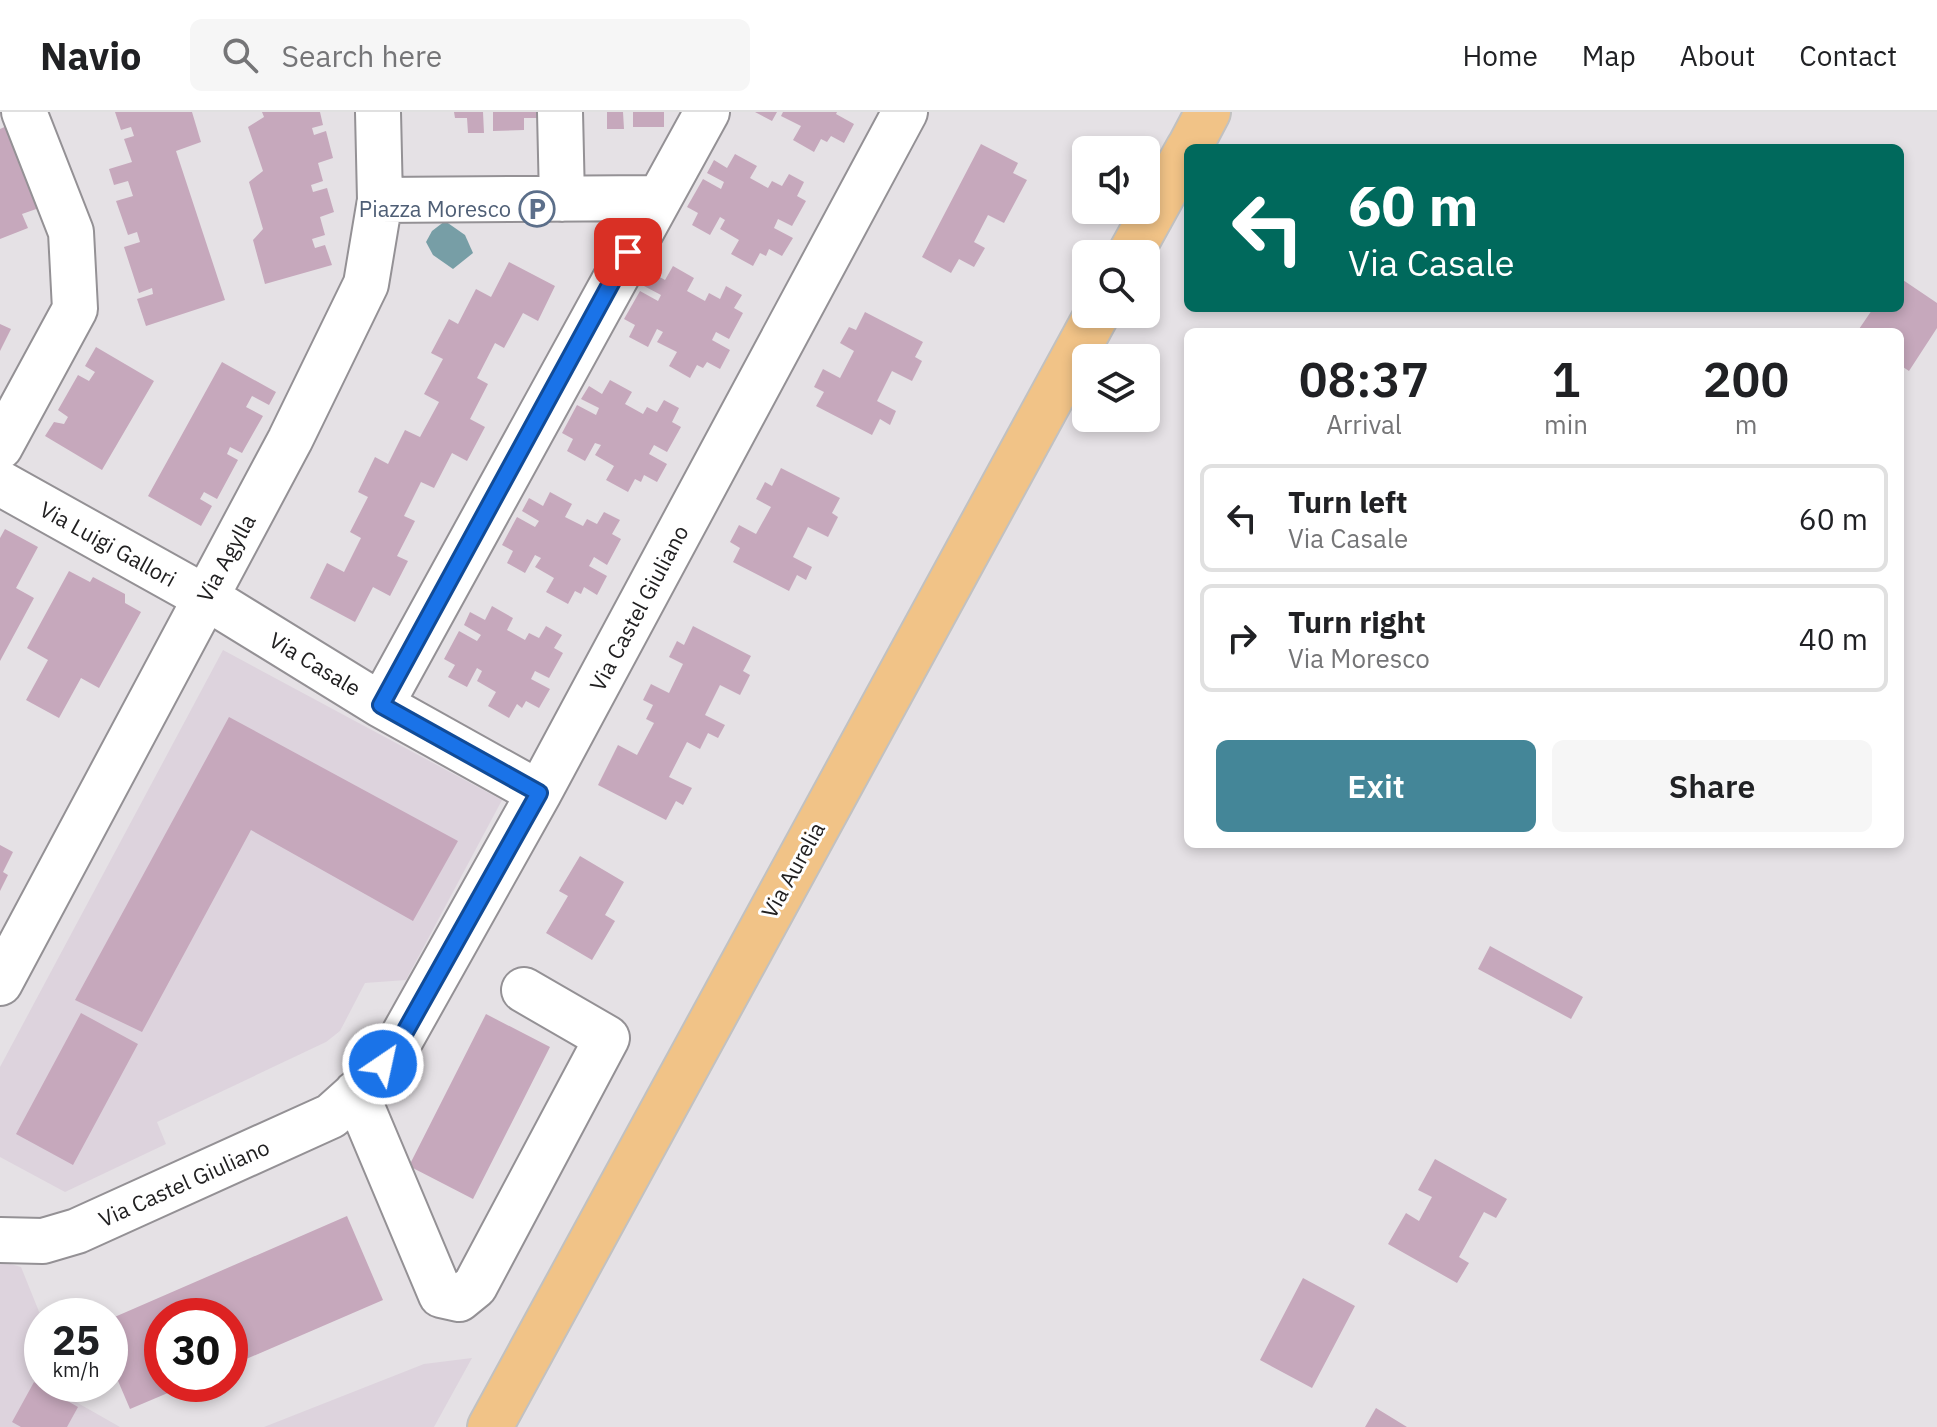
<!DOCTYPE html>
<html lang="en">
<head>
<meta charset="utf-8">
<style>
  body { margin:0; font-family:"IBM Plex Sans",sans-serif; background:#f6f6f6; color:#202124; height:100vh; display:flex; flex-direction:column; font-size:30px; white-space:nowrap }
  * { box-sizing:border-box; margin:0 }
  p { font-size:26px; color:#757577 }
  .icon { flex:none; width:44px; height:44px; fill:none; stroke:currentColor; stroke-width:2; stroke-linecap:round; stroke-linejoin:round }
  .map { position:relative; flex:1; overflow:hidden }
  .side { position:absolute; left:1184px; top:216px; width:720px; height:520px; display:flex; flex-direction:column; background:#fff; border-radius:12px; box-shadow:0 4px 12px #0003 }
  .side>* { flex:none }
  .banner { position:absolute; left:1184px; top:32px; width:720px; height:168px; border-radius:12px; box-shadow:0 4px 12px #0003; background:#00695c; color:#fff; overflow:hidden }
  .tools { position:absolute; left:1072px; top:24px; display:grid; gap:16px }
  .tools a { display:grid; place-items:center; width:88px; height:88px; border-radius:12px; background:#fff; box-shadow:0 4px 12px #0003; font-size:40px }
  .speed { position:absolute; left:24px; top:1186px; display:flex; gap:16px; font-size:40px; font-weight:700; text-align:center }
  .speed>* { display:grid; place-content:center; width:104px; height:104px; border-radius:50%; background:#fff; box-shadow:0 4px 12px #0003; line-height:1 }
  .speed small { font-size:20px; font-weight:400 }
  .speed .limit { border:12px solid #d22; background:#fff; color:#111 }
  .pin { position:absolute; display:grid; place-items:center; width:68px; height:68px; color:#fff; margin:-34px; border-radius:16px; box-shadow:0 4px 12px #0006 }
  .me { position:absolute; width:88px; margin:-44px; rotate:34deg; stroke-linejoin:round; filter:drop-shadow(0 0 6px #0008) }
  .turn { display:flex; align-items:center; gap:28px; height:168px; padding:0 32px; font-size:36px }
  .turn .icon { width:104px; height:104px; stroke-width:2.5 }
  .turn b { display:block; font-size:56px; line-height:68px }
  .eta { display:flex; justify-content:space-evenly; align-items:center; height:136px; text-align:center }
  .eta b { font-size:48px; font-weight:600; line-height:56px }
  .primary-button { display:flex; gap:16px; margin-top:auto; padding:16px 32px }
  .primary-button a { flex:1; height:92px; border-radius:12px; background:#448698; color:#fff; font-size:32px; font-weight:600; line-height:92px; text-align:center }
  .primary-button a+a { background:#f6f6f6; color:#202124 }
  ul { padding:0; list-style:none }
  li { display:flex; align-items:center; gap:24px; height:108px; margin:0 16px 12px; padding:0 16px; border:4px solid #e0e0e0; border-radius:12px }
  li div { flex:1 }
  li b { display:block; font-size:30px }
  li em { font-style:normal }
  header { display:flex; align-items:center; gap:48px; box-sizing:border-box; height:112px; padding:0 40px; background:#fff; border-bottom:2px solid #e0e0e0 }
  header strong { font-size:38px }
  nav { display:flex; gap:44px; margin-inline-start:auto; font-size:28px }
  .search { width:560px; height:72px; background:#f6f6f6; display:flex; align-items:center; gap:20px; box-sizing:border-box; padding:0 28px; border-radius:12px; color:#757577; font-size:30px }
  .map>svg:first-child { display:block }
</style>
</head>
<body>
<header>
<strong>Navio</strong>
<div class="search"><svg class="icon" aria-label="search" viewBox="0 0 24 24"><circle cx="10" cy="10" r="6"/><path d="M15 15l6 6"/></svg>Search here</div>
<nav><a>Home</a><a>Map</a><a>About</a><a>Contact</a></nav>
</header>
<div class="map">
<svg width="1937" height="1315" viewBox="0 0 1937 1315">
  <rect width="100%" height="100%" fill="#e5e1e5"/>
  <!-- built -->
  <path fill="#ddd3dd" d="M223,538L502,688L406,868L365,871L340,919L326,930L157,1010L166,1032L65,1080L0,1045V955Z
    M0,1149L21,1155L42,1207V1272H68L76,1290L120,1315H0Z
    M472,1246L434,1315H264L424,1252Z"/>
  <!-- water -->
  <path fill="#779ea6" d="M445,109L465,123L473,141L453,157L433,143L426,130L432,119Z"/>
  <!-- building -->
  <path fill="#c6a8bc" d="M115,0H192L201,30L176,39L225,188L146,214L137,187L153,182L152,176L139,181L124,135L140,130L137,120L128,123L116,89L133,84L128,69L114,73L109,57L132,50L124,27L134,24L131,15L121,18Z
    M262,0H320L323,13L312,16L314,23L326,19L333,46L318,51L323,69L311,73L313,80L327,76L334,100L320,105L325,123L312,127L315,136L325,133L332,153L265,172L253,128L263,117L249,70L263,59L248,15L264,5Z
    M454,0H483L484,21H468L467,6H455Z
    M493,0H538V6H524V18L493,19Z
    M607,0H623L624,17H607Z
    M633,0H664V15H633Z
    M755,0H777L772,9Z
    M783,0H837L836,2L854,12L844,31L831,24L827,30L821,27L814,40L793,28L801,14L781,4Z
    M9,13L42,95L22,102L28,116L0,127V17Z
    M981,32L1018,51L1013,61L1027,68L1004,111L988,103L974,130L985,136L974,155L959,147L951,161L922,145Z
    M735,42L757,54L750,66L768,76L772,69L782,74L789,62L804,70L797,84L806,89L792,114L778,107L774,116L793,126L782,144L769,137L766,144L760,141L753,154L731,142L739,128L720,117L725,108L720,105L710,123L692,113L698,101L687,95L703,67L721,77L724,70L707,61L714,48L727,56Z
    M509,150L555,174L538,209L523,201L504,236L495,231L477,266L488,272L470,307L485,315L467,349L452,341L434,376L421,370L404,404L415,409L397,444L408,449L390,484L373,475L355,510L310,486L327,451L344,460L361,426L350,420L368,385L358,380L375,345L388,352L405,318L420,325L439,290L424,282L443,247L431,241L449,207L458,212L476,177L491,185Z
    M673,154L694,166L687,179L705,189L709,181L720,187L726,174L742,183L734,196L743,201L729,227L716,220L712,228L730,238L720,257L707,250L703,256L697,253L690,266L669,254L677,240L657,230L663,220L657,217L648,235L629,225L635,213L624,207L640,179L658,189L661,183L644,174L651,160L665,168Z
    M1900,166L1937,191V216L1909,259L1900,253V220H1857L1872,198L1869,196H1900Z
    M865,200L923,230L915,245L922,249L912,269L892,259L877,289L896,299L890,313L880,307L872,323L816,294L824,280L814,275L823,257L840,266L854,239L840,231L849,215L856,218Z
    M0,212L11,217L0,239Z
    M96,235L154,269L102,358L45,324L54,310L64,312L68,305L58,298L78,263L89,269L95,260L85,254Z
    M222,250L276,280L269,293L252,284L246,295L263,304L242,341L230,335L227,342L238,348L217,387L204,380L200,387L212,394L201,414L148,384Z
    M610,268L632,280L625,292L643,302L647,295L657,300L664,288L679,296L672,310L681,315L667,340L654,333L649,342L667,352L657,370L644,363L641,370L635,367L628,380L606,368L614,354L595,343L601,333L595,331L585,349L567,339L573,327L562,321L577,293L596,303L599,296L581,287L589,274L602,282Z
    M781,356L840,386L832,401L838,405L828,425L808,415L793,445L812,455L806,468L797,463L789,479L733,450L740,436L730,430L739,413L756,422L771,395L756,387L765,370L772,374Z
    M550,380L572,392L565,405L583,414L587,407L597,412L604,400L620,408L612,422L621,427L607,453L594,445L589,454L607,464L597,483L584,475L581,482L575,479L568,492L546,480L554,466L535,455L541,446L535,443L525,461L507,451L513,439L502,433L517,405L535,415L539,409L522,399L529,386L543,394Z
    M5,417L38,435L16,476L34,486L0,549V426Z
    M69,459L90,470L93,465L125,482V491L141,500L99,576L81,566L59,606L26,588L48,548L27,536Z
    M492,494L513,506L507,518L525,528L529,521L539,526L546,514L562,523L554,536L563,541L549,566L535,559L531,567L550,577L539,596L526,589L522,596L517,592L509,606L488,594L496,580L477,569L482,559L477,556L467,575L448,565L455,553L444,547L459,519L477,529L481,523L464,513L470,500L485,508Z
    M693,514L751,544L743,559L750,563L740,583L720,573L705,603L725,613L718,626L708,621L700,637L687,630L669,665L692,676L683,693L676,689L666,708L598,673L618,633L637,643L654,611L646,607L653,593L643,588L651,572L669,581L683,552L669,545L677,529L684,533Z
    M229,605L458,729L413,809L251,718L142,920L75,888Z
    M0,733L13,740L3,760L8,763L0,779Z
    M580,744L624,770L605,803L615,809L592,848L546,821L568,784L559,779Z
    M1490,834L1583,885L1571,907L1478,857Z
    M81,901L138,932L73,1053L16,1022Z
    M486,902L550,935L473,1087L409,1054Z
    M1435,1047L1507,1087L1496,1106L1484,1100L1459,1145L1469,1151L1457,1171L1388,1132L1406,1101L1419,1109L1432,1085L1418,1078Z
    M347,1104L383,1188L230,1254V1204H162V1272H189L130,1297L110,1250V1207Z
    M1303,1166L1355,1194L1312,1276L1260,1248Z
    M34,1270L78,1295L67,1315H21L12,1310Z
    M1376,1296L1407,1315H1365Z"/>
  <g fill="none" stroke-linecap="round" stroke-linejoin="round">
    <defs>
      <path id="minor" d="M560,0L562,87
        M380,88L657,86
        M0,335L75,197L71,120L24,0
        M0,371L217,492L381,593L539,681
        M381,593L707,0
        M0,871L290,328L366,172L380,88L378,0
        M356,981L441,1183L459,1187L475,1174L607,926L524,878
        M0,1128L43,1129L77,1119L331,1004L370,969L396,936L539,681L905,0"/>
      <path id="major" d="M1189,36L1208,0
        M1130,142L1188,37
        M490,1315L1097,202"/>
    </defs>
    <!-- minor casing -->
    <use href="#minor" stroke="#949195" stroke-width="48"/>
    <!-- major casing -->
    <use href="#major" stroke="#c1c1c1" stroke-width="48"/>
    <!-- minor -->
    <use href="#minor" stroke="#fff" stroke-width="44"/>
    <!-- major -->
    <use href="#major" stroke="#f1c387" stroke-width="44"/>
  </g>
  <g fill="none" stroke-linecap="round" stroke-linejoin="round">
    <defs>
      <path id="route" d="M383,952L396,936L539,681L381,593L628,140"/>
    </defs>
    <!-- route casing -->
    <use href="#route" stroke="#114b97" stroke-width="20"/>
    <!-- route -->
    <use href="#route" stroke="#1a73e8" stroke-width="14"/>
  </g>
  <!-- icons -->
  <defs>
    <symbol id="parking-ring" viewBox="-11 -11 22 22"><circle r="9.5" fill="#fff" stroke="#5c6f8a" stroke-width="1.5"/><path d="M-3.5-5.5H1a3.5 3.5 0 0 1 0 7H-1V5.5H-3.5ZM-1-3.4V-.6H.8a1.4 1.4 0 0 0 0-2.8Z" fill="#5c6f8a"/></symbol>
  </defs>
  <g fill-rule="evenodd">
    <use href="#parking-ring" x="517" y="77" width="40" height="40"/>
  </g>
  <g text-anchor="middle" stroke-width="6" stroke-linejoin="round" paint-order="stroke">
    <!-- service labels -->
    <g font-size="22" fill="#4e5e75" stroke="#fff" text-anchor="end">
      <text x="511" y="105">Piazza Moresco</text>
    </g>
    <!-- street labels -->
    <g font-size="22" fill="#212021" stroke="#fff">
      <text transform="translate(108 432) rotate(29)" y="8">Via Luigi Gallori</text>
      <text transform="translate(226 446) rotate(-61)" y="8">Via Agylla</text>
      <text transform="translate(639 496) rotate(-62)" y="8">Via Castel Giuliano</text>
      <text transform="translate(315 552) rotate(31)" y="8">Via Casale</text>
      <text transform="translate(793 758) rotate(-61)" y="8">Via Aurelia</text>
      <text transform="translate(184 1071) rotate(-24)" y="8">Via Castel Giuliano</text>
    </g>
  </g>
</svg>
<div class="tools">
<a><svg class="icon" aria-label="sound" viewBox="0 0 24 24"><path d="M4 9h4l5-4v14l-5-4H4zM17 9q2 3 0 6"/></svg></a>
<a><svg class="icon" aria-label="search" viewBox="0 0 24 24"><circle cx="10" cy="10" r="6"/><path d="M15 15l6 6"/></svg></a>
<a><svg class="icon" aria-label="layers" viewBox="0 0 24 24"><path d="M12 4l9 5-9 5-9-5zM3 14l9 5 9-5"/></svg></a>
</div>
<div class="speed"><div>25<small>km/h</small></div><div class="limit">30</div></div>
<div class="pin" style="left:628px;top:140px;background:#d93025"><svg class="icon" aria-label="arrive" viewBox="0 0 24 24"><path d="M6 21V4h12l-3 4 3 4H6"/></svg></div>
<svg class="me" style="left:383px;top:952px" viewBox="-20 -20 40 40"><circle r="17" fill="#1a73e8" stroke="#fff" stroke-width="3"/><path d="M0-11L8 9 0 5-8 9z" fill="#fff"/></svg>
<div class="banner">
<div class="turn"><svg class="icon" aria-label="left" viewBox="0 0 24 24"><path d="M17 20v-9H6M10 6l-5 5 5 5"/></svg><div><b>60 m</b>Via Casale</div></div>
</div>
<section class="side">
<div class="eta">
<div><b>08:37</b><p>Arrival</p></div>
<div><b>1</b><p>min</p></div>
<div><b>200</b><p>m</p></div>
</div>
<ul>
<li><svg class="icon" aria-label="left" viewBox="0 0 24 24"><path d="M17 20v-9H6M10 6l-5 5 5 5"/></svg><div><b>Turn left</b><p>Via Casale</p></div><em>60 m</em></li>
<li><svg class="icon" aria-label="right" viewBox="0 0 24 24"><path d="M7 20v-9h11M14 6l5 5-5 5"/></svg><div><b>Turn right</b><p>Via Moresco</p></div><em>40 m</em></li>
</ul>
<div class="primary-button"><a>Exit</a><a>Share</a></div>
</section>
</div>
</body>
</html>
